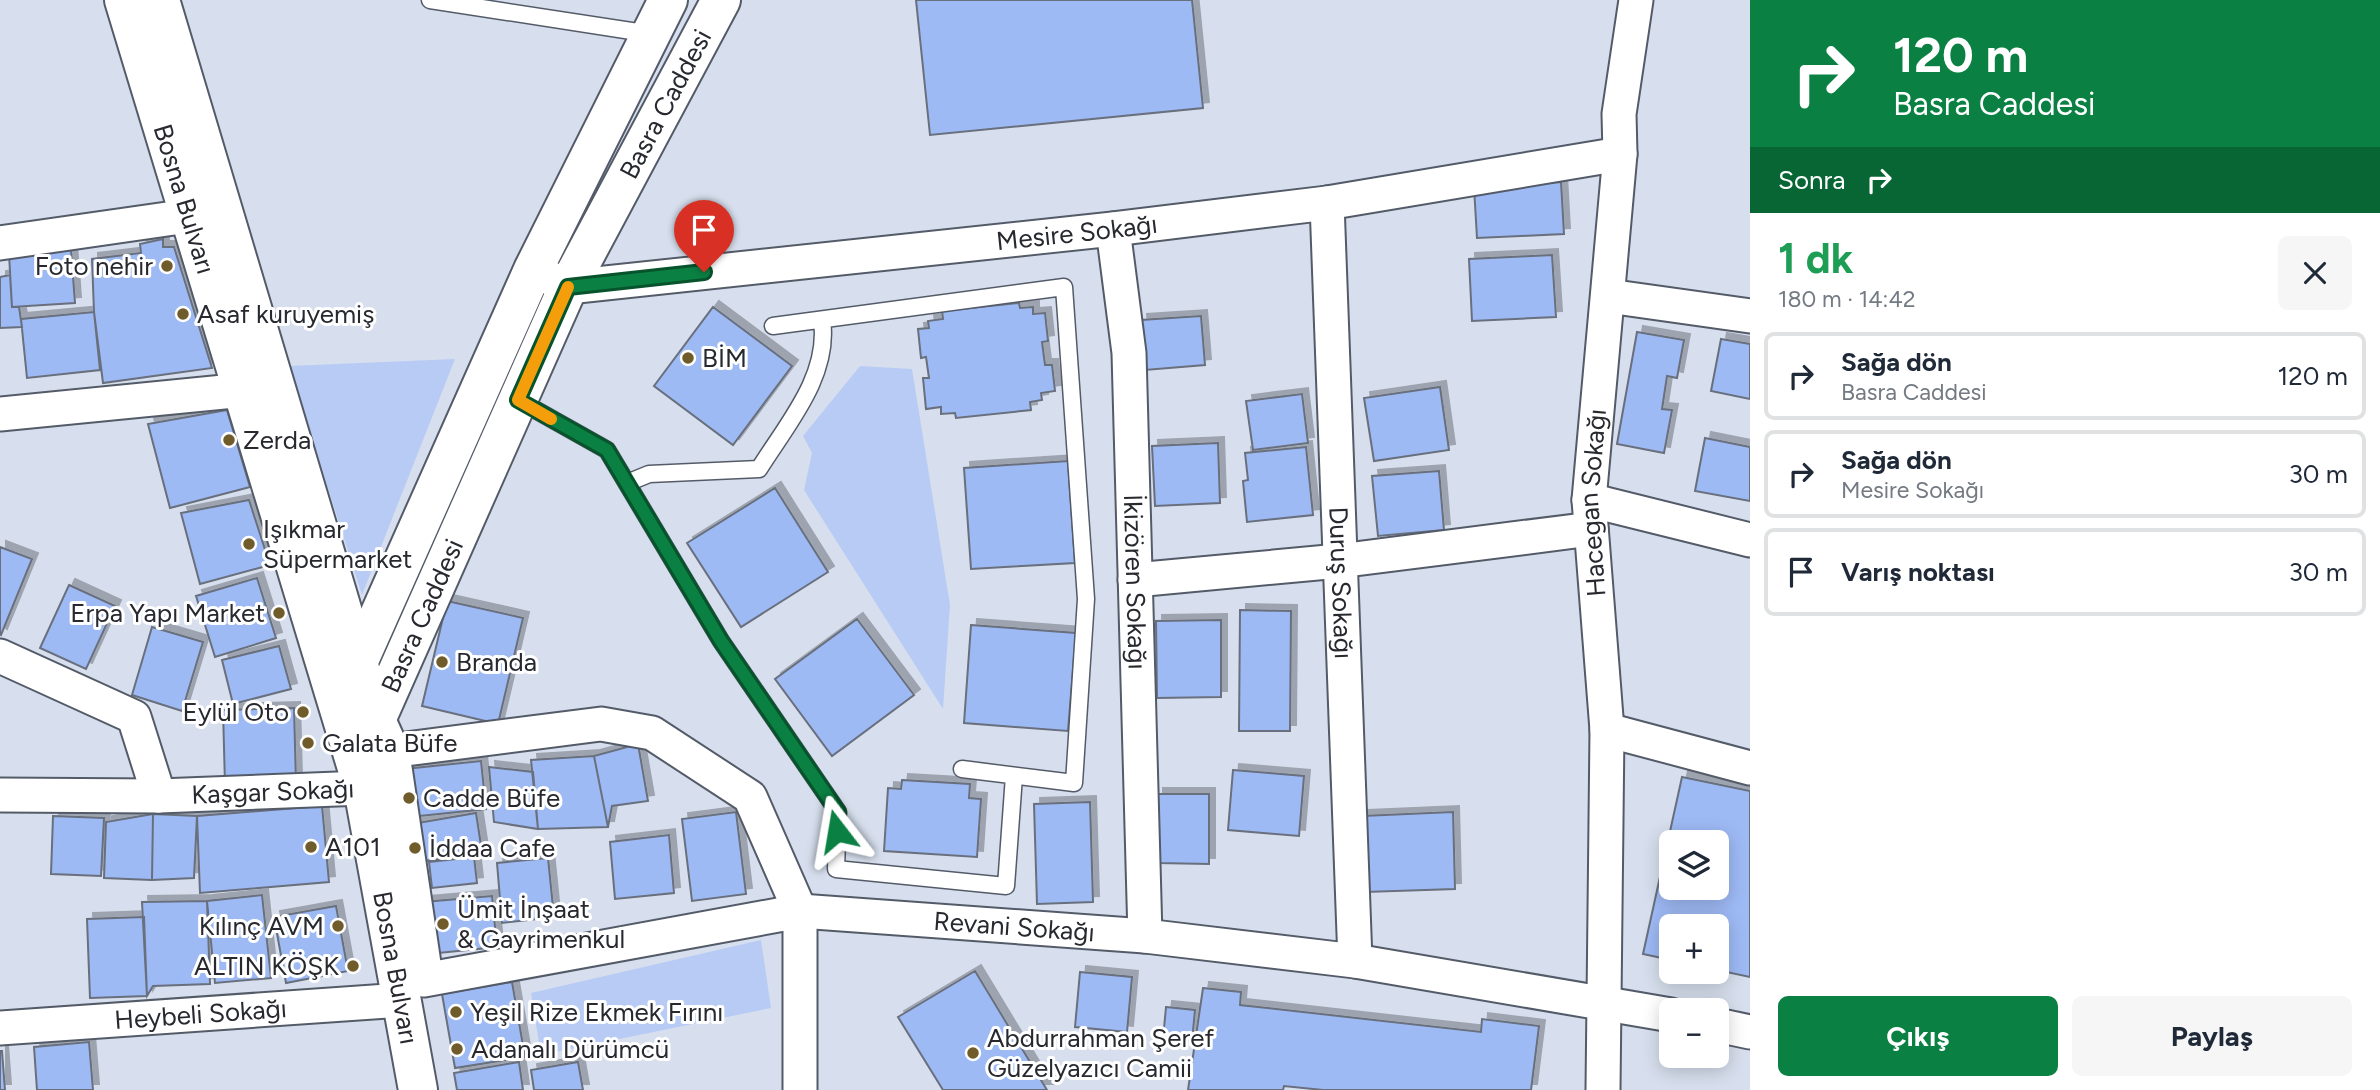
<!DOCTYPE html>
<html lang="tr">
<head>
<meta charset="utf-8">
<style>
  body { margin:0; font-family:Figtree,sans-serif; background:#f6f6f7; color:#1f2937; height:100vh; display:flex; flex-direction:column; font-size:26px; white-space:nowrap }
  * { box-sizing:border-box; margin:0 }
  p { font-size:23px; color:#747a83 }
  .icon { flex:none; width:38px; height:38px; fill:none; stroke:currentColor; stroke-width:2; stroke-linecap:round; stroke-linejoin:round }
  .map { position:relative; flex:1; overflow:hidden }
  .details { display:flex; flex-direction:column; background:#fff; width:630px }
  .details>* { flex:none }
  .top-card { background:#0b8043; color:#fff; overflow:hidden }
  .fabs { position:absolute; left:1659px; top:830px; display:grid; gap:14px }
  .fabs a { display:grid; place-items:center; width:70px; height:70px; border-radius:10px; background:#fff; box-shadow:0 4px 18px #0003; font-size:35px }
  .pin { position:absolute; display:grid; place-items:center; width:60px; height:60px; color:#fff; margin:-72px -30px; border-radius:50% 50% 50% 0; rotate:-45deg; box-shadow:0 0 7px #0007 }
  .pin .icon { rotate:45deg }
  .me { position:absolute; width:77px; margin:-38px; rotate:346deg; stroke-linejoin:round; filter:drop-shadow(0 0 5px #0008) }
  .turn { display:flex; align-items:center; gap:24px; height:147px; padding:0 28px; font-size:32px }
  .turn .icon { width:91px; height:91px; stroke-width:2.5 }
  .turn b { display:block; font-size:49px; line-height:60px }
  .then { display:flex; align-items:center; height:66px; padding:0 28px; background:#0003; gap:14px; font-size:26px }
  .round { display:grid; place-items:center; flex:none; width:74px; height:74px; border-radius:10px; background:#f6f6f7 }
  .summary { display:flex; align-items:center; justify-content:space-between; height:119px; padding:0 28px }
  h1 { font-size:42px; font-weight:700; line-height:52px; color:#1e9e55 }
  .action { display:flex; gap:14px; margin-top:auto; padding:14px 28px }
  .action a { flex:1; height:80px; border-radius:10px; background:#0b8043; color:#fff; font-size:28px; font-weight:700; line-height:80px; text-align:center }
  .action a+a { background:#f6f6f7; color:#1f2937 }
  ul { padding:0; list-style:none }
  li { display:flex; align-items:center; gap:21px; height:88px; margin:0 14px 10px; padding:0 14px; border:4px solid #e0e1e3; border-radius:10px }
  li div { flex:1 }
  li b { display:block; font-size:26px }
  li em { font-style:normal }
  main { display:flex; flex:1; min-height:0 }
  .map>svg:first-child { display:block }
</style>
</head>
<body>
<main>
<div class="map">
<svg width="1750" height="1090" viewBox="0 0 1750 1090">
  <defs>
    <filter id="shadow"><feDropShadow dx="6" dy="-6" stdDeviation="0" flood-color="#0004"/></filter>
  </defs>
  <rect width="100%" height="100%" fill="#d7dfee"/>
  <!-- green -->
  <path fill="#b7cbf5" d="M455,359L362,595L289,366Z
    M860,366L912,369L950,605L943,709L804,490L812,453L803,436Z
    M761,940L771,1008L541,1055L531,993Z"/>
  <!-- building -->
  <path fill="#9ebaf5" stroke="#696f7d" stroke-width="2" fill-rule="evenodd" filter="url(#shadow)" d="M916,0H1192L1203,108L930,135Z
    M1561,182L1564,234L1477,238L1474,187Z
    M163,239V247H174L212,368L103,383L94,312L92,259L141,253L140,244Z
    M71,250L75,303L12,307L9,254Z
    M1552,255L1556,317L1472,321L1469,259Z
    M10,275L12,307H19L22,327L0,328V277Z
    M1019,303L1020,308L1033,307V314L1045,313L1048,341L1042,342L1045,365H1052L1055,391L1041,393L1042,400L1030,402L1031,410L956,418L955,413L941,414V407L926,409L923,378H929L926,357L921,358L918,329L929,328L928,321L943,319L942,311Z
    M713,307L792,366L733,445L654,386Z
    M94,312L100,370L27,378L21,319Z
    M1201,316L1205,365L1145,370L1141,320Z
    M1637,332L1684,340L1677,378L1667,376L1662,409L1672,410L1664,453L1617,444Z
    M1721,339L1750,344V399L1711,391Z
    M1440,387L1449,450L1374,461L1364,398Z
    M1302,394L1308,443L1253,450L1246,401Z
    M227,410L250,487L170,508L148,424Z
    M1705,438L1750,447V501L1695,491Z
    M1218,443L1220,503L1155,506L1152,446Z
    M1306,447L1313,515L1247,522L1243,481L1248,480L1245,453Z
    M1068,461L1075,563L971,569L964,468Z
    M1439,471L1444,530L1378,536L1372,476Z
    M775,488L828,572L741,627L687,543Z
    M249,500L270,565L200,584L181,513Z
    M0,547L32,559L1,635L0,634Z
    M257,578L276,638L215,657L196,596Z
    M69,585L115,606L86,669L40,648Z
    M447,601L523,618L498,724L422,706Z
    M1240,610L1291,611L1290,731H1239Z
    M857,619L914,695L832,756L775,679Z
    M1221,620V697L1157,698L1156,621Z
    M971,625L1076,633L1068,731L964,723Z
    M152,627L203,642L182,711L132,695Z
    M279,646L291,689L233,704L222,660Z
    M294,708L296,783L225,785L223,710Z
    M638,744L648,801L612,806L608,827L594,756Z
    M594,756L608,827L538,829L531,760Z
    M481,761L486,809L410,817L405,769Z
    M489,767L533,772L538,829L494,822Z
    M1233,770L1304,776L1299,836L1228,830Z
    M1682,777L1750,791V977L1717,970V926H1671V960L1643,954ZM1671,842H1717V887H1671Z
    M902,780L970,784L969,798L981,799L977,857L884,851L888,788L901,789Z
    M1157,794H1209V864L1157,863Z
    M1090,802L1093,902L1037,904L1034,804Z
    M322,806L329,882L200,893L197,816Z
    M736,812L746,894L692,901L682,819Z
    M1453,812L1455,889L1365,892L1362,816Z
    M476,813L482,852L419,862L412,824Z
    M153,814L197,816L194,878L152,880Z
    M153,814L152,880L104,878L106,822Z
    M53,816L104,818L101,876L51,874Z
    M669,835L674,893L615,899L610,842Z
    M474,857L477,883L432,888L429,862Z
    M548,858L554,917L502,923L497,863Z
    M262,895L271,978L215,983L207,901Z
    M492,896L497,947L429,954L424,902Z
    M207,901L210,984L153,986L147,996L142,902Z
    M336,906L348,971L286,983L274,917Z
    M144,917L147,996L90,998L87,919Z
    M975,971L1047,1090H943L898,1017Z
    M1080,972L1132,977L1127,1032L1075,1027Z
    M512,982L525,1057L455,1068L442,994Z
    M1203,988L1241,992L1240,1005L1481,1032L1482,1019L1539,1026L1531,1090H1323L1284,1086L1283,1090H1188Z
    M1166,1007L1195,1010L1192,1041L1163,1039Z
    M89,1042L93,1090H37L34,1047Z
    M0,1051H2L5,1090H0Z
    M519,1062L523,1090H457L454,1073Z
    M578,1062L583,1090H534L531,1070Z"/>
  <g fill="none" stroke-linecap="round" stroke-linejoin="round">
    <defs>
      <path id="service" d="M430,0L651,34
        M773,326L1064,287L1086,599L1074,783L962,769
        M518,400L607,450L721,641L838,812L836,869L1006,886L1014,776
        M627,483L649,474L759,469C787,424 830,376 822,320"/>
      <g id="minor">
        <path id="s1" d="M1327,203L1355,961"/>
        <path id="s2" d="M1113,229L1129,353L1145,936"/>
        <path d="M0,243L188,216"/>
        <path id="s3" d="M548,277L568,287L1113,229L1327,203L1620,154"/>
        <path d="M1608,296L1750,316"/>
        <path d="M0,414L244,390"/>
        <path d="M1589,500L1750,540"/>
        <path d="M1135,580L1339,561L1591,529"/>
        <path d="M0,656L134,717L159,796"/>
        <path d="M1607,730L1750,768"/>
        <path id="s4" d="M0,795L159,796L363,788L390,751L601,724L652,733L750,797L800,911V1090"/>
        <path id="s5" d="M424,980L800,911L1145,936L1355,961L1671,1015"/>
        <path d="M1717,1025L1750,1032"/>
        <path id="s6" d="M0,1028L402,1000"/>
        <path id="s7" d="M1603,1090L1607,730L1589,500L1620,154L1619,114L1636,0"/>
      </g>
      <g id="secondary">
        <path id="s8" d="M124,0L363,788L418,1090"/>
        <path d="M160,0L358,663L376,720L390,751L423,974"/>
        <path d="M353,674L533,270L668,0"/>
        <path id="s9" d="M376,720L568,287L721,0"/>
      </g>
    </defs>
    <!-- service casing -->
    <use href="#service" stroke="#545b68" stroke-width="19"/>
    <!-- minor casing -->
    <use href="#minor" stroke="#545b68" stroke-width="37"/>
    <!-- secondary casing -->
    <use href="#secondary" stroke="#545b68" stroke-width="42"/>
    <!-- service -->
    <use href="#service" stroke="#fff" stroke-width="16"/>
    <!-- minor -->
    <use href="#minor" stroke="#fff" stroke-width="33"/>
    <!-- secondary -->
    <use href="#secondary" stroke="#fff" stroke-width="38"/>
  </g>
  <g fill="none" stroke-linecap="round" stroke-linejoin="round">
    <defs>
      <path id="route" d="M704,272L568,287L518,400L607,450L721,641L838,812L837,831"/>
    </defs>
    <!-- route casing -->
    <use href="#route" stroke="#07532c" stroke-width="18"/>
    <!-- route -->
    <use href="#route" stroke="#0b8043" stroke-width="12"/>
    <!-- slow -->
    <path stroke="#f59e0b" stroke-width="12" d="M551,419L518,400L568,287"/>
  </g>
  <!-- markers -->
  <g fill="#705b2a" stroke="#fff" stroke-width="2.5">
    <circle cx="167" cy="266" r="7"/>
    <circle cx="183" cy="314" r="7"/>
    <circle cx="688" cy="358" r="7"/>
    <circle cx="229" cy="440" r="7"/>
    <circle cx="249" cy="544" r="7"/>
    <circle cx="279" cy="613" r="7"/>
    <circle cx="442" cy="662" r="7"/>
    <circle cx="303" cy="712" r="7"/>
    <circle cx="308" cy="743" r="7"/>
    <circle cx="409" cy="798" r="7"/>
    <circle cx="311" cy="847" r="7"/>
    <circle cx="415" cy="848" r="7"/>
    <circle cx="443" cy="924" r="7"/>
    <circle cx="338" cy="926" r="7"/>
    <circle cx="353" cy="966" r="7"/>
    <circle cx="456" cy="1012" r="7"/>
    <circle cx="457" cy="1049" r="7"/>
    <circle cx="973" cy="1053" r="7"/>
  </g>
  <g text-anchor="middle" stroke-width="6" stroke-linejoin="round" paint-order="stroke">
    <!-- street labels -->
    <g font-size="26" fill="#27292f" stroke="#fff">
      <text dy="9" stroke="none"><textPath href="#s9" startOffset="681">Basra Caddesi</textPath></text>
      <text dy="9" stroke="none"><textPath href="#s8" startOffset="208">Bosna Bulvarı</textPath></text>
      <text dy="9" stroke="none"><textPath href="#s3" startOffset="534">Mesire Sokağı</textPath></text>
      <text dy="9" stroke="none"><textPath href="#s7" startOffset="588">Hacegan Sokağı</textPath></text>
      <text dy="9" stroke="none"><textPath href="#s2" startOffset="354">İkizören Sokağı</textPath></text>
      <text dy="9" stroke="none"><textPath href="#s1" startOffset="380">Duruş Sokağı</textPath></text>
      <text dy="9" stroke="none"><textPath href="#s9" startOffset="114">Basra Caddesi</textPath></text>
      <text dy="9" stroke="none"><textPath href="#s4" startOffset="273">Kaşgar Sokağı</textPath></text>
      <text dy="9" stroke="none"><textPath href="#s5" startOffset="597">Revani Sokağı</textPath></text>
      <text dy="9" stroke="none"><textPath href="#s8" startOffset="1006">Bosna Bulvarı</textPath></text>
      <text dy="9" stroke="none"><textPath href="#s6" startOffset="201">Heybeli Sokağı</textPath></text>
    </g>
    <!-- poi labels -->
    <g font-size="26" fill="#27292f" stroke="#fff" text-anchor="start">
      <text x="153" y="275" text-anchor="end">Foto nehir</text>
      <text x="197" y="323">Asaf kuruyemiş</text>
      <text x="702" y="367">BİM</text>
      <text x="243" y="449">Zerda</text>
      <text x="263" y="538">Işıkmar<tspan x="263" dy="30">Süpermarket</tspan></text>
      <text x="265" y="622" text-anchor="end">Erpa Yapı Market</text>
      <text x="456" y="671">Branda</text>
      <text x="289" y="721" text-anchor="end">Eylül Oto</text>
      <text x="322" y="752">Galata Büfe</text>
      <text x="423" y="807">Cadde Büfe</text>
      <text x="325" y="856">A101</text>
      <text x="429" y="857">İddaa Cafe</text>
      <text x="457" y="918">Ümit İnşaat<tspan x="457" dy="30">&amp; Gayrimenkul</tspan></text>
      <text x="324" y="935" text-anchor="end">Kılınç AVM</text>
      <text x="339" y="975" text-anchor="end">ALTIN KÖŞK</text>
      <text x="470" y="1021">Yeşil Rize Ekmek Fırını</text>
      <text x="987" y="1047">Abdurrahman Şeref<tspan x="987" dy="30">Güzelyazıcı Camii</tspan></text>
      <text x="471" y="1058">Adanalı Dürümcü</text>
    </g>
  </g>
</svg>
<div class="fabs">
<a><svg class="icon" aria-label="layers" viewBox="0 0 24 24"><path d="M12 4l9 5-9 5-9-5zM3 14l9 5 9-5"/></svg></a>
<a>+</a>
<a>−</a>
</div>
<div class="pin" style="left:704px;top:272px;background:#d93025"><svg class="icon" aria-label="arrive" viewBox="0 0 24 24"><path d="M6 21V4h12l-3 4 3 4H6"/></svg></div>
<svg class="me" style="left:837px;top:831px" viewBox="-20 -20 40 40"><path d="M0-17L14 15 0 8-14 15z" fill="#0b8043" stroke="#fff" stroke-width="4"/></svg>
</div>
<section class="details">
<div class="top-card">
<div class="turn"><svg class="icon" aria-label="right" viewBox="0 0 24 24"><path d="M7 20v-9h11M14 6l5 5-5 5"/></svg><div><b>120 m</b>Basra Caddesi</div></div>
<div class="then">Sonra<svg class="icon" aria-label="right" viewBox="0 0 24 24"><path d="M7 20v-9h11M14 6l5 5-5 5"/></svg></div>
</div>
<div class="summary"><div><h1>1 dk</h1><p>180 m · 14:42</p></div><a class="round"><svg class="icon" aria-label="close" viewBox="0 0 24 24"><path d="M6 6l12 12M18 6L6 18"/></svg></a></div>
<ul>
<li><svg class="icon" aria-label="right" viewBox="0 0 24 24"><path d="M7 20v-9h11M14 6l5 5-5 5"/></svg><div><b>Sağa dön</b><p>Basra Caddesi</p></div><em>120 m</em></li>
<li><svg class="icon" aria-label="right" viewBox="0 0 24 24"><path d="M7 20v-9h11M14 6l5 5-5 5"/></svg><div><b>Sağa dön</b><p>Mesire Sokağı</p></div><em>30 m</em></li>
<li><svg class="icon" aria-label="arrive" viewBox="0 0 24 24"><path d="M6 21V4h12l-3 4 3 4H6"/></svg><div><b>Varış noktası</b></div><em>30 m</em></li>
</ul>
<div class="action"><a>Çıkış</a><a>Paylaş</a></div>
</section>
</main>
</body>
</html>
